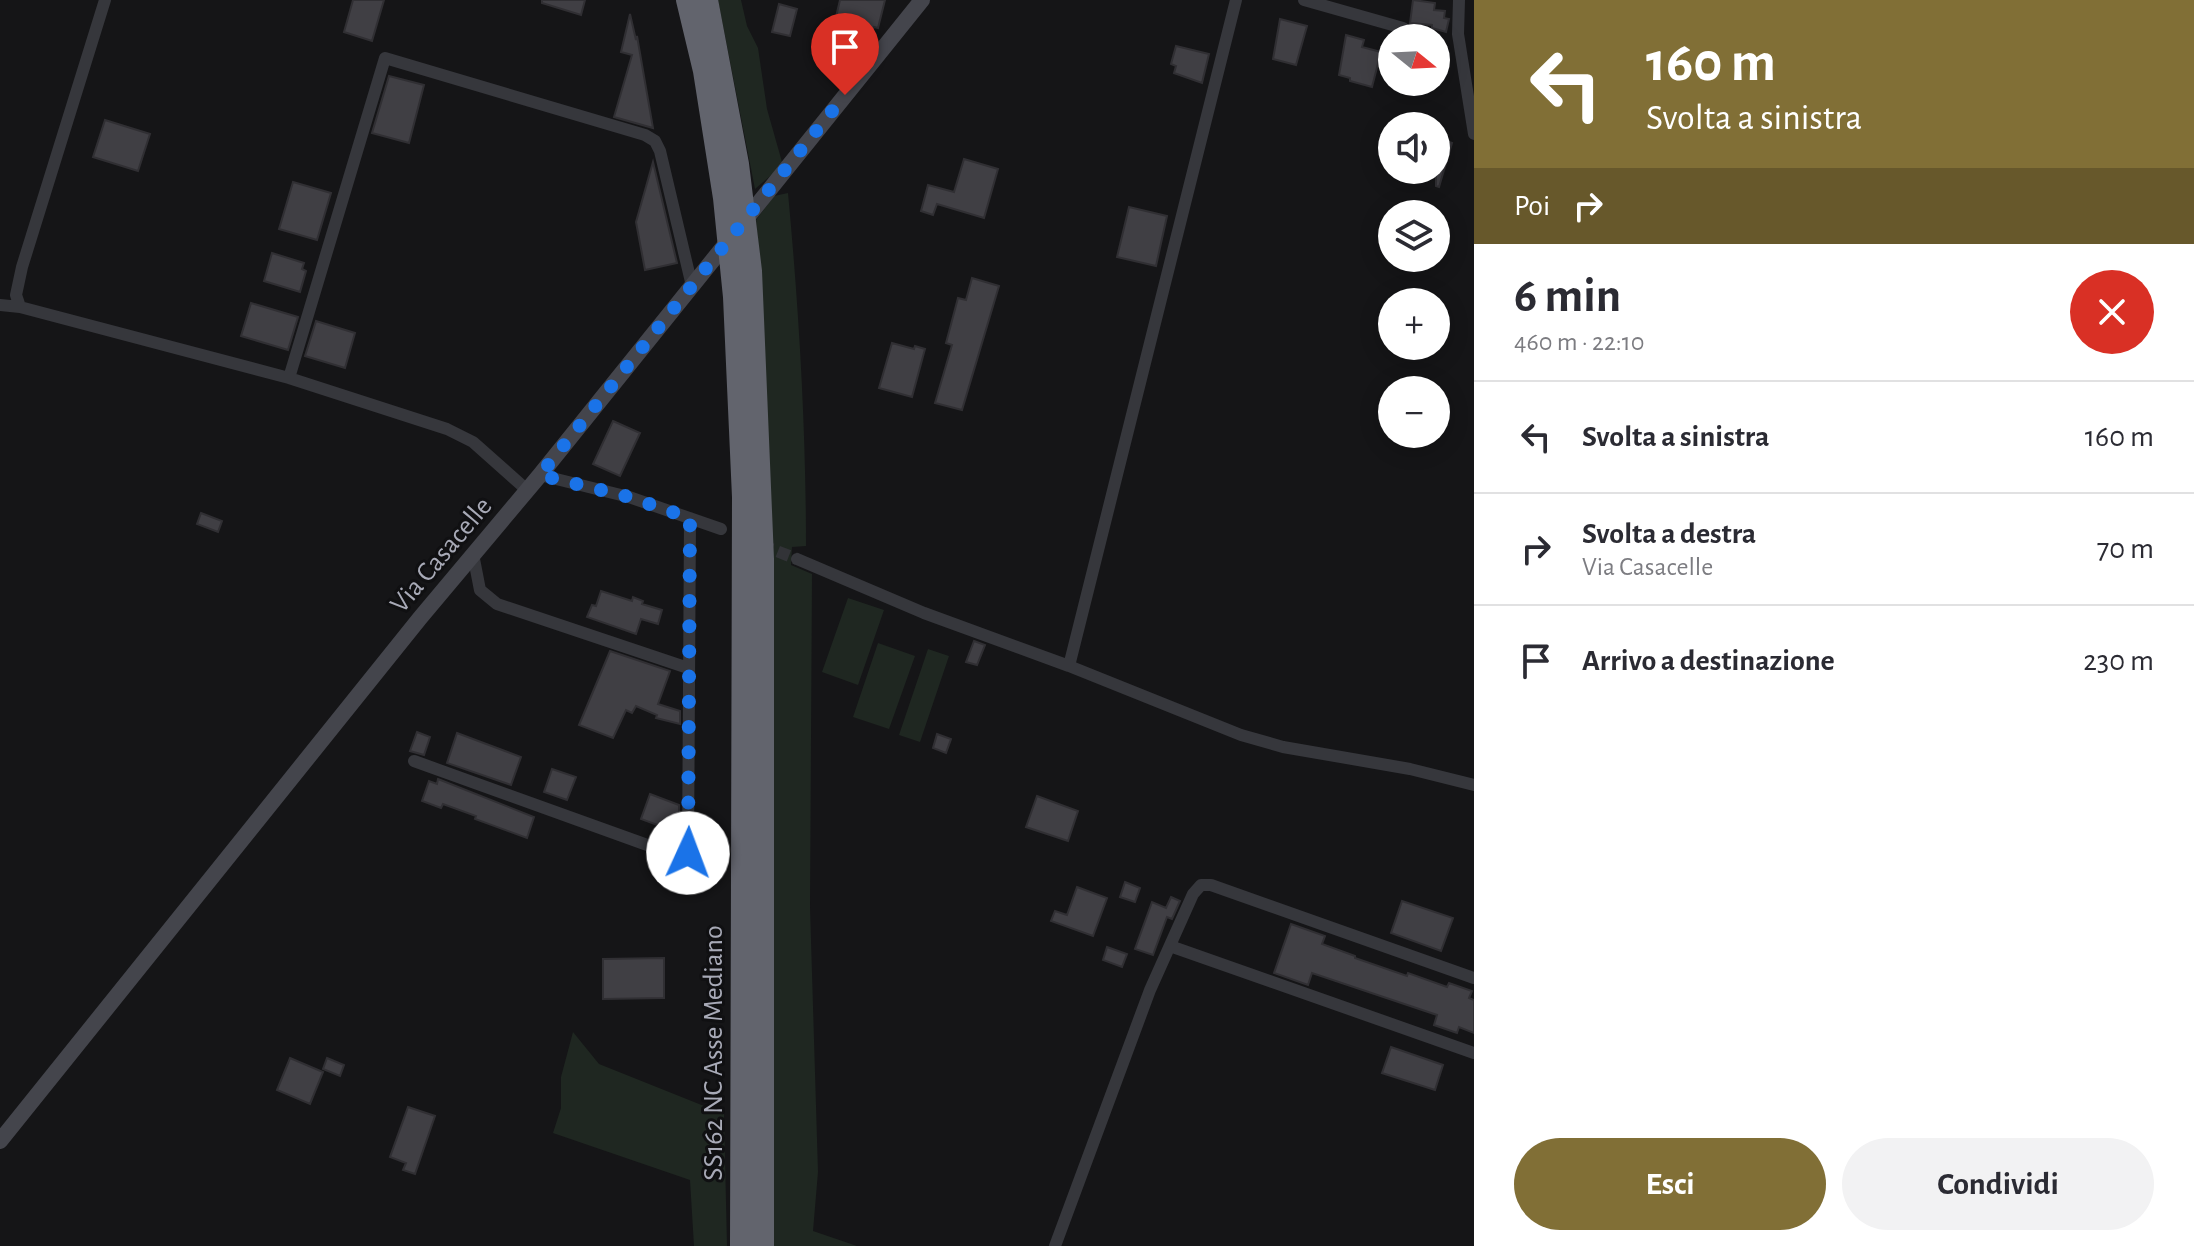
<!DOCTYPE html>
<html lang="it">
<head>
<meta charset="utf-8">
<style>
  body { margin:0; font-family:"Alegreya Sans",sans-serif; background:#f2f2f3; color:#2b2b33; height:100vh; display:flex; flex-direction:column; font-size:30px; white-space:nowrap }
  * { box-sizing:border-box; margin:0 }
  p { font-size:26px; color:#7c7c81 }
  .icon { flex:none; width:44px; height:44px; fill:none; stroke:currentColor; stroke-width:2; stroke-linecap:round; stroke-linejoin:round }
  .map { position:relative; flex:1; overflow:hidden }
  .details { display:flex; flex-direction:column; background:#fff; width:720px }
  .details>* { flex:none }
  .banner { background:#816f36; color:#fff; overflow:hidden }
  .needle { width:52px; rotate:108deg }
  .fabs { position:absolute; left:1378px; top:24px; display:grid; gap:16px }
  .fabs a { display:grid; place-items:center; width:72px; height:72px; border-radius:50%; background:#fff; box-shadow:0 4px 20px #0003; font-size:40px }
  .pin { position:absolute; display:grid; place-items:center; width:68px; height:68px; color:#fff; margin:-82px -34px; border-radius:50% 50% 50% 0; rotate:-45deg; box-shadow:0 0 8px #0007 }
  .pin .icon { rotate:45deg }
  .me { position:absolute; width:88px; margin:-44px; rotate:2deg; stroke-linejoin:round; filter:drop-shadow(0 0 6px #0008) }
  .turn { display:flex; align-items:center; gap:28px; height:168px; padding:0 40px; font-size:36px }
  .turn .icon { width:104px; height:104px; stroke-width:2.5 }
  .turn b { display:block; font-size:56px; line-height:68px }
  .then { display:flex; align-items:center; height:76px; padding:0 40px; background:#0003; gap:16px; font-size:30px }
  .round { display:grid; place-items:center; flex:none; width:84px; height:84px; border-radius:42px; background:#f2f2f3 }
  .head { display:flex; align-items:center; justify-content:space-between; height:136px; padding:0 40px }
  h1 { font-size:48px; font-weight:600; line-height:60px }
  .cta { display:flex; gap:16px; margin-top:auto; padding:16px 40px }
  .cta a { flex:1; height:92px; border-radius:48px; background:#816f36; color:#fff; font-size:32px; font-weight:600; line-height:92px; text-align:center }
  .cta a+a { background:#f2f2f3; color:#2b2b33 }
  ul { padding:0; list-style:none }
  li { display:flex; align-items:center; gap:24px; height:112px; padding:0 40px; border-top:2px solid #e1e1e2 }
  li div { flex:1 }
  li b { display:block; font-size:30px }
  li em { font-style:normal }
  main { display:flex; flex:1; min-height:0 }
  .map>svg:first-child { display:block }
</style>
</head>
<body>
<main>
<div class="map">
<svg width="1474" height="1246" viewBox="0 0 1474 1246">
  <rect width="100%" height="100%" fill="#151517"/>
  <!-- green -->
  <path fill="#1f2721" d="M718,0H741L747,26L758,48L767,109L782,162L775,172L755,189Z
    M788,193C799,311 806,427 806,546L792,547L791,565L812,574L810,907L818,1172L813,1231L857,1246H771V529L761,274L756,220L774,196Z
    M848,598L884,610L858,685L822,672Z
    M878,643L915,656L889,729L853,717Z
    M928,649L949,656L920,742L899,735Z
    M573,1032L599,1064L724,1114L727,1246H694L690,1180L553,1133L561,1108V1077Z"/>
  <!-- building -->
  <path fill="#403f44" stroke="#302f33" stroke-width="2" d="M353,0H384L372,41L344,32Z
    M542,0H585L581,15L542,3Z
    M840,0H885L878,28L874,27L869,36L866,35L863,46L831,38Z
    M1413,0L1435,3L1434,10L1445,11L1444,18L1449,19L1446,32L1432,28V25L1410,23Z
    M779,4L797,9L790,36L772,32Z
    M630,14L636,40L637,36L653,128L614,117L632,55L621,52Z
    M1280,19L1307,26L1296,65L1273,59Z
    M1346,35L1364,40L1362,47L1381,52L1372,87L1350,81V78L1339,75Z
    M1176,46L1209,54L1202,83L1174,73L1176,66L1171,64Z
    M389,76L424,85L409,143L372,133Z
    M105,120L150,134L138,171L93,157Z
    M1436,138L1452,143L1439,187L1436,186Z
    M964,159L998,169L984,218L937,204L933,215L921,211L928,185L954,192Z
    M653,162L677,263L645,270L636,222Z
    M293,182L331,193L317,240L279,229Z
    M1129,207L1167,216L1156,266L1117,257Z
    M272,253L304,263L302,269L306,271L300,292L264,281Z
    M972,278L999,286L962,410L935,403L952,345L946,343L958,298L966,300Z
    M251,303L298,317L288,350L241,336Z
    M316,321L355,333L345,368L305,356Z
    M892,343L914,349L915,346L925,349L912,397L879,388Z
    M613,421L640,433L620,476L593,464Z
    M201,513L222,521L218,532L197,524Z
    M601,591L632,601L633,597L643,601L642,604L662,610L658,624L641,619L636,634L587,617L592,605L596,606Z
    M974,641L985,645L977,665L966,662Z
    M610,651L670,671L658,704L680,711V724L656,718L657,715L636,706L632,713L626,710L613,738L579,725Z
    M417,732L430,737L424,755L410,751Z
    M457,733L521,757L511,785L447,763Z
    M937,734L951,739L946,753L933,748Z
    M552,769L576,777L567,800L544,792Z
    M438,779L534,817L527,838L475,819L476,816L443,804L441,808L422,801L429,781L437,784Z
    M650,794L679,805V833L641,819Z
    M1037,796L1078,811L1068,841L1026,827Z
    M1125,882L1140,888L1135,902L1120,897Z
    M1077,887L1107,898L1093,936L1051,921L1055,911L1067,915Z
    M1171,897L1180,901L1172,919L1167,917L1153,955L1135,949L1152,902L1166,908Z
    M1402,901L1453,918L1441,951L1391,933Z
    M1291,924L1325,936L1322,944L1355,956V958L1407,976L1408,973L1447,987L1449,983L1472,991L1469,998L1474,1000V1033L1459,1027L1457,1033L1434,1025L1437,1015L1312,973L1308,985L1274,973Z
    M1107,947L1127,954L1122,967L1103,960Z
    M664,958V998L603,999V959Z
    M1391,1047L1443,1065L1435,1090L1382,1073Z
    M290,1058L323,1072L310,1104L277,1090Z
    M327,1058L344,1065L340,1076L323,1069Z
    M408,1107L435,1116L415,1174L403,1170L406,1163L390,1157Z"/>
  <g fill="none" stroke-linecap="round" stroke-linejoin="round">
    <!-- street-tunnel -->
    <path stroke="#323337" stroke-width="12" stroke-dasharray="12 6" stroke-linecap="butt" d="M761,545L797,559"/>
    <!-- street -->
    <path stroke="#36373c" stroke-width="12" d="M1304,0L1403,28
      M1459,0L1458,34L1474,134
      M0,305L20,307L289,378L447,429L473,442L527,490
      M20,307L16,295L22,267L105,0
      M289,378L385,58L645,135L655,141L660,151L692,286
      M540,475L629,497L721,529
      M473,554L480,590L497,604L688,668
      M797,559L924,613L1069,666L1241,735L1283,747L1410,769L1474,785
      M1069,666L1236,0
      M414,761L675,855L688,853L690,518
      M1170,946L1474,1053
      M1055,1246L1150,990L1193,894L1201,885H1211L1474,978"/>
    <!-- secondary -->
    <path stroke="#44454c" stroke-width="16" d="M0,1141L420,618L540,475L922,0"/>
    <!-- highway -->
    <path stroke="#62646d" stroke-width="22" d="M687,0L704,71L724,198L734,297L743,497L741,1246
      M707,0L738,164L751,271L763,559V1246"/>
  </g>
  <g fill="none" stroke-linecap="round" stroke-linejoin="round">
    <!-- route -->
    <path stroke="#1a73e8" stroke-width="14" stroke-dasharray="0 25.2" d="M688,853L690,518L629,497L540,475L845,95"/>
  </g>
  <g text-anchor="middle" stroke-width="6" stroke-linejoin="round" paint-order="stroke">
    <!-- street labels -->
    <g font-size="28" fill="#a8aab7" stroke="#101012">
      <text transform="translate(440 554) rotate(-50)" y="10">Via Casacelle</text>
      <text transform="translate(712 1053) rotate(-90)" y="10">SS162 NC Asse Mediano</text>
    </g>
  </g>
</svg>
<div class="fabs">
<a><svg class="needle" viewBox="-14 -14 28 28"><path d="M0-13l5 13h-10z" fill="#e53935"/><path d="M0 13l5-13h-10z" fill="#7c7c81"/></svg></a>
<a><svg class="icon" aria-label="sound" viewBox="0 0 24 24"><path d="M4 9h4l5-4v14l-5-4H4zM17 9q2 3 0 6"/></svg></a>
<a><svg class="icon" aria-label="layers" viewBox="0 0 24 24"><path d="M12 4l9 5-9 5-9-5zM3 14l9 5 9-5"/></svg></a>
<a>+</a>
<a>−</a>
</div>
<div class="pin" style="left:845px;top:95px;background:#d93025"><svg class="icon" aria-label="arrive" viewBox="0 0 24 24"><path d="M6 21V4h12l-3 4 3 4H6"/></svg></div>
<svg class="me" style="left:688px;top:853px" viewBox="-20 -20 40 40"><circle r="19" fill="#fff"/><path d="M0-13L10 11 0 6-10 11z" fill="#1a73e8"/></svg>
</div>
<section class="details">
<div class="banner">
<div class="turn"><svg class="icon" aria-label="left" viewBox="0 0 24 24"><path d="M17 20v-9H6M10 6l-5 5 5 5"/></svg><div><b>160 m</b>Svolta a sinistra</div></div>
<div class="then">Poi<svg class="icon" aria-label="right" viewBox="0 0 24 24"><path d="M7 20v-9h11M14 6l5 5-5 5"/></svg></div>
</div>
<div class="head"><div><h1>6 min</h1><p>460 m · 22:10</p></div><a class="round" style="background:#d93025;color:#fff"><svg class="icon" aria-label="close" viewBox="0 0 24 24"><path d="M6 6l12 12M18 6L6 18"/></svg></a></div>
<ul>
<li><svg class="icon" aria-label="left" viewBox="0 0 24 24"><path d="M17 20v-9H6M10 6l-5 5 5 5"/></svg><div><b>Svolta a sinistra</b></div><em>160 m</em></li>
<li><svg class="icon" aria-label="right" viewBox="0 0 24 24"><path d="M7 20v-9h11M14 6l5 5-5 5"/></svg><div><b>Svolta a destra</b><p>Via Casacelle</p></div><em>70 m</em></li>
<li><svg class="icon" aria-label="arrive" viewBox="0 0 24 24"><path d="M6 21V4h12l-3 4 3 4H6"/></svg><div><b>Arrivo a destinazione</b></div><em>230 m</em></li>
</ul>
<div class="cta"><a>Esci</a><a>Condividi</a></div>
</section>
</main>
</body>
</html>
